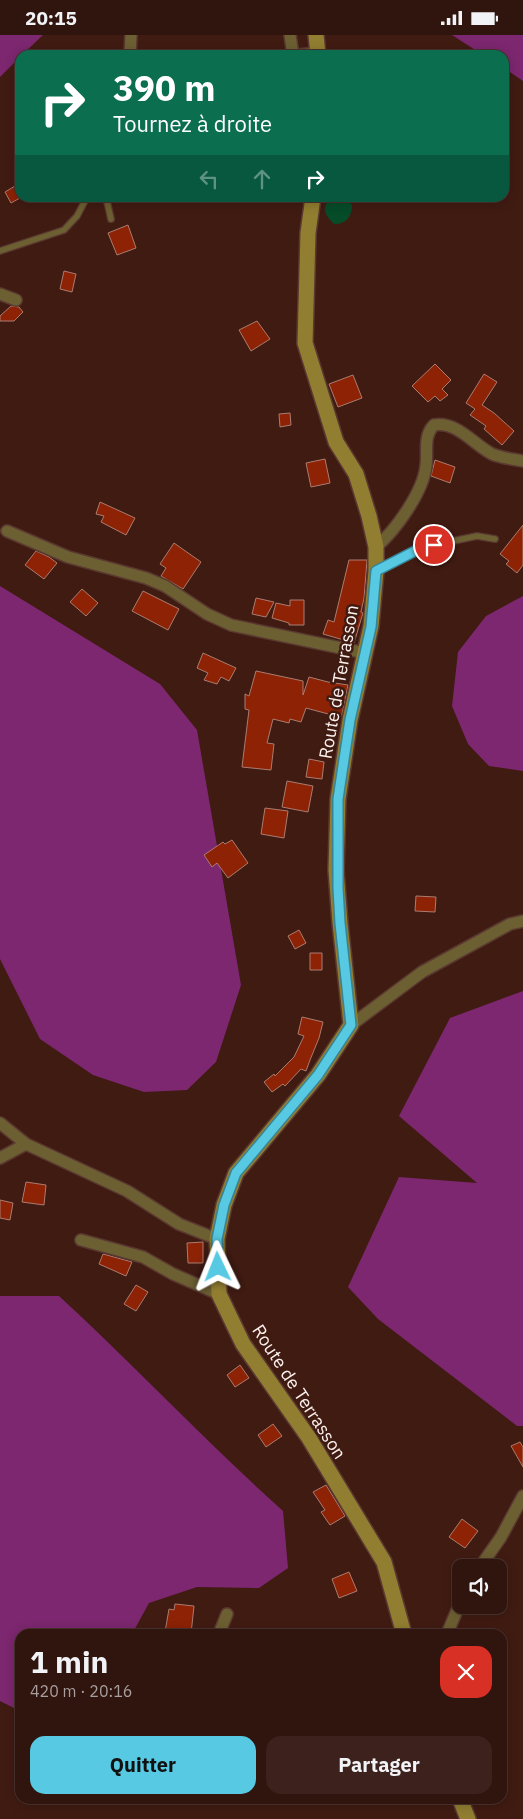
<!DOCTYPE html>
<html lang="fr">
<head>
<meta charset="utf-8">
<style>
  body { margin:0; font-family:"IBM Plex Sans",sans-serif; background:#3c211c; color:#f1f3f6; height:100vh; display:flex; flex-direction:column; font-size:19px; white-space:nowrap }
  * { box-sizing:border-box; margin:0 }
  p { font-size:16px; color:#a89e9e }
  .icon { flex:none; width:28px; height:28px; fill:none; stroke:currentColor; stroke-width:2; stroke-linecap:round; stroke-linejoin:round }
  .map { position:relative; flex:1; overflow:hidden }
  .sheet { position:absolute; left:15px; top:1594px; width:492px; height:175px; display:flex; flex-direction:column; background:#30140e; border-radius:15px; box-shadow:0 2px 12px #0003,0 0 0 1px #4b332e }
  .sheet>* { flex:none }
  .guide { position:absolute; left:15px; top:15px; width:494px; height:152px; border-radius:15px; box-shadow:0 2px 12px #0003,0 0 0 1px #4b332e; background:#0b6e4f; color:#fff; overflow:hidden }
  .fabs { position:absolute; left:452px; top:1524px; display:grid; gap:10px }
  .fabs a { display:grid; place-items:center; width:55px; height:55px; border-radius:10px; background:#30140e; box-shadow:0 2px 12px #0003,0 0 0 1px #4b332e; font-size:25px }
  .pin { position:absolute; display:grid; place-items:center; width:42px; height:42px; color:#fff; margin:-21px; border:2px solid #fff; border-radius:50%; box-shadow:0 1px 5px #0007 }
  .me { position:absolute; width:55px; margin:-28px; rotate:358deg; stroke-linejoin:round; filter:drop-shadow(0 0 4px #0008) }
  .turn { display:flex; align-items:center; gap:18px; height:105px; padding:0 15px; font-size:22px }
  .turn .icon { width:65px; height:65px; stroke-width:2.5 }
  .turn b { display:block; font-size:35px; line-height:42px }
  .lanes { display:flex; align-items:center; height:48px; padding:0 15px; background:#0003; justify-content:center; gap:25px; direction:ltr }
  .lanes .off { opacity:.35 }
  .round { display:grid; place-items:center; flex:none; width:52px; height:52px; border-radius:15px; background:#3c211c }
  .headline { display:flex; align-items:center; justify-content:space-between; height:85px; padding:0 15px }
  h1 { font-size:30px; font-weight:700; line-height:38px }
  .button { display:flex; gap:10px; margin-top:auto; padding:10px 15px }
  .button a { flex:1; height:58px; border-radius:15px; background:#57c9e2; color:#111; font-size:20px; font-weight:700; line-height:58px; text-align:center }
  .button a+a { background:#3c211c; color:#f1f3f6 }
  .status { display:flex; justify-content:space-between; align-items:center; height:35px; padding:0 25px; background:#30140e; direction:ltr }
  .status svg { height:14px; fill:currentColor }
  .map>svg:first-child { display:block }
</style>
</head>
<body>
<div class="status"><b>20:15</b><svg viewBox="0 0 49 12"><path d="M0 12V9h3v3zM5 12V6h3v6zM10 12V3h3v9zM15 12V0h3v12zM26 1h20v11H26zM47 4h2v5h-2z"/></svg></div>
<div class="map">
<svg width="523" height="1784" viewBox="0 0 523 1784">
  <rect width="100%" height="100%" fill="#401b12"/>
  <!-- forest -->
  <path fill="#7c276f" d="M0,0H43L22,20H20V22L0,42Z
    M452,0H523V46L504,33V20H483Z
    M0,551L160,649L197,695L241,950L216,1027L187,1055L144,1057L93,1040L40,1004L0,924Z
    M523,561V736L489,731L468,709L452,671L458,617L486,581Z
    M523,956V1391H517L378,1284L348,1252L399,1142L477,1148L399,1081L450,983Z
    M0,1261H59C135,1331 206,1407 283,1476L288,1533L259,1553L197,1552L149,1568L132,1599H20V1676L0,1666Z"/>
  <!-- water -->
  <path fill="#064c29" d="M333,162L346,163L352,170C352,182 346,189 334,189C324,179 320,172 333,162Z"/>
  <!-- building -->
  <path fill="#8d2205" stroke="#ab7c70" d="M20,148V163L11,168L5,157Z
    M128,190L136,213L117,220L108,198Z
    M64,236L76,239L72,257L60,254Z
    M11,271L19,272L23,277L14,286H0V281Z
    M257,286L270,304L251,316L239,295Z
    M435,329L451,345L442,354L448,360L440,366L435,361L428,367L412,351Z
    M484,339L497,347L482,370L494,378L514,396L502,410L484,394L486,391L470,380L475,374L466,368Z
    M353,340L362,363L338,372L329,349Z
    M290,378L291,390L280,392L279,379Z
    M325,424L330,448L311,452L306,428Z
    M435,425L455,432L450,448L431,441Z
    M100,467L135,483L126,500L101,487L104,481L96,479Z
    M523,490V530L517,538L506,529L509,526L500,519Z
    M174,508L201,527L183,554L161,541L166,533L160,529Z
    M36,516L49,522L57,528L44,544L25,530Z
    M349,525H367L364,563L361,577L363,578L354,608L323,599L328,585L334,587Z
    M82,554L98,568L86,581L70,567Z
    M143,556L179,574L168,595L132,576Z
    M256,563L274,567L266,582L252,579Z
    M290,565H304V590H289V588L272,583L276,568L290,571Z
    M203,618L236,633L229,646L221,642L217,649L204,645L208,638L197,633Z
    M256,636L303,646V660L309,642L328,647L348,650L341,684L332,683V680L306,673L301,687L290,684L289,688L273,684L267,708L274,709L271,735L242,732L249,675L245,674V659L249,661Z
    M309,724L324,727L322,744L306,742Z
    M287,746L313,751L308,777L282,772Z
    M265,773L288,776L284,803L261,799Z
    M232,805L248,828L228,843L217,828L212,832L204,820L223,807L225,809Z
    M416,861L436,862L435,877L415,876Z
    M299,895L306,908L295,914L288,901Z
    M310,918H322V935H310Z
    M302,982L323,987L319,1003L310,1025L306,1036L301,1034L285,1051L283,1049L272,1057L264,1047L274,1039L275,1041L294,1022L304,1001L298,999Z
    M26,1147L46,1150L44,1170L22,1167Z
    M0,1165L13,1168L10,1185L0,1183Z
    M203,1207V1228H188L187,1208Z
    M103,1219L132,1227L126,1241L99,1229Z
    M136,1250L148,1257L136,1276L124,1269Z
    M240,1330L249,1343L235,1352L227,1340Z
    M273,1389L282,1401L266,1412L258,1400Z
    M520,1407L523,1412V1432L511,1411Z
    M326,1450L345,1481L330,1490L321,1477L325,1475L313,1457Z
    M462,1484L478,1496L465,1513L449,1502Z
    M349,1537L357,1556L339,1563L332,1544Z
    M175,1569L194,1571L191,1599L165,1597L169,1574L174,1575Z"/>
  <g fill="none" stroke-linecap="round" stroke-linejoin="round">
    <defs>
      <path id="lane" d="M106,162L111,184
        M0,216L64,195L77,181L87,162
        M378,535L419,513L477,501L495,504"/>
      <path id="street" d="M290,0L293,20
        M130,20L131,0
        M298,20L318,18
        M0,259L16,265
        M7,496L68,522L146,543L165,551L207,579L231,590L365,618
        M376,512C396,495 423,457 426,431C428,416 423,401 434,390C457,386 473,409 492,419C501,423 513,424 523,426
        M351,990L422,937L510,889L523,886
        M0,1088L26,1109L127,1156L179,1189L217,1204
        M0,1123L26,1109
        M81,1205L143,1222L173,1239L219,1259
        M480,1532L501,1502L523,1461
        M219,1599L227,1579
        M447,1599L461,1566"/>
      <path id="secondary" d="M316,0L318,20
        M313,162L308,198L305,308L336,407L356,439L369,481L376,512V536L371,591L350,685L338,764L336,835L340,888L351,990L318,1040L236,1138L224,1170L217,1204L219,1259L243,1309L309,1403L384,1527L404,1599
        M460,1764L468,1784"/>
    </defs>
    <!-- lane casing -->
    <use href="#lane" stroke="#5a3931" stroke-width="8"/>
    <!-- street casing -->
    <use href="#street" stroke="#5a3931" stroke-width="14"/>
    <!-- secondary casing -->
    <use href="#secondary" stroke="#5a3931" stroke-width="18"/>
    <!-- lane -->
    <use href="#lane" stroke="#6c5f32" stroke-width="5.5"/>
    <!-- street -->
    <use href="#street" stroke="#6c5f32" stroke-width="11"/>
    <!-- secondary -->
    <use href="#secondary" stroke="#927e31" stroke-width="15"/>
  </g>
  <g fill="none" stroke-linecap="round" stroke-linejoin="round">
    <defs>
      <path id="route" d="M218,1232L217,1204L224,1170L236,1138L318,1040L351,990L340,888L338,853V764L350,685L371,592L376,536L419,514L434,510"/>
    </defs>
    <!-- route casing -->
    <use href="#route" stroke="#398393" stroke-width="12"/>
    <!-- route -->
    <use href="#route" stroke="#57c9e2" stroke-width="9"/>
  </g>
  <g text-anchor="middle" stroke-width="5" stroke-linejoin="round" paint-order="stroke">
    <!-- street labels -->
    <g font-size="18" fill="#fcf1ee" stroke="#401b12">
      <text transform="translate(339 647) rotate(-80)" y="6">Route de Terrasson</text>
      <text transform="translate(299 1357) rotate(57)" y="6">Route de Terrasson</text>
    </g>
  </g>
</svg>
<div class="fabs">
<a><svg class="icon" aria-label="sound" viewBox="0 0 24 24"><path d="M4 9h4l5-4v14l-5-4H4zM17 9q2 3 0 6"/></svg></a>
</div>
<div class="pin" style="left:434px;top:510px;background:#d93025"><svg class="icon" aria-label="arrive" viewBox="0 0 24 24"><path d="M6 21V4h12l-3 4 3 4H6"/></svg></div>
<svg class="me" style="left:218px;top:1232px" viewBox="-20 -20 40 40"><path d="M0-17L14 15 0 8-14 15z" fill="#57c9e2" stroke="#fff" stroke-width="4"/></svg>
<div class="guide">
<div class="turn"><svg class="icon" aria-label="right" viewBox="0 0 24 24"><path d="M7 20v-9h11M14 6l5 5-5 5"/></svg><div><b>390 m</b>Tournez à droite</div></div>
<div class="lanes"><svg class="icon off" aria-label="left" viewBox="0 0 24 24"><path d="M17 20v-9H6M10 6l-5 5 5 5"/></svg><svg class="icon off" aria-label="ahead" viewBox="0 0 24 24"><path d="M12 20V5M6 11l6-6 6 6"/></svg><svg class="icon" aria-label="right" viewBox="0 0 24 24"><path d="M7 20v-9h11M14 6l5 5-5 5"/></svg></div>
</div>
<section class="sheet">
<div class="headline"><div><h1>1 min</h1><p>420 m · 20:16</p></div><a class="round" style="background:#d93025;color:#fff"><svg class="icon" aria-label="close" viewBox="0 0 24 24"><path d="M6 6l12 12M18 6L6 18"/></svg></a></div>
<div class="button"><a>Quitter</a><a>Partager</a></div>
</section>
</div>
</body>
</html>
